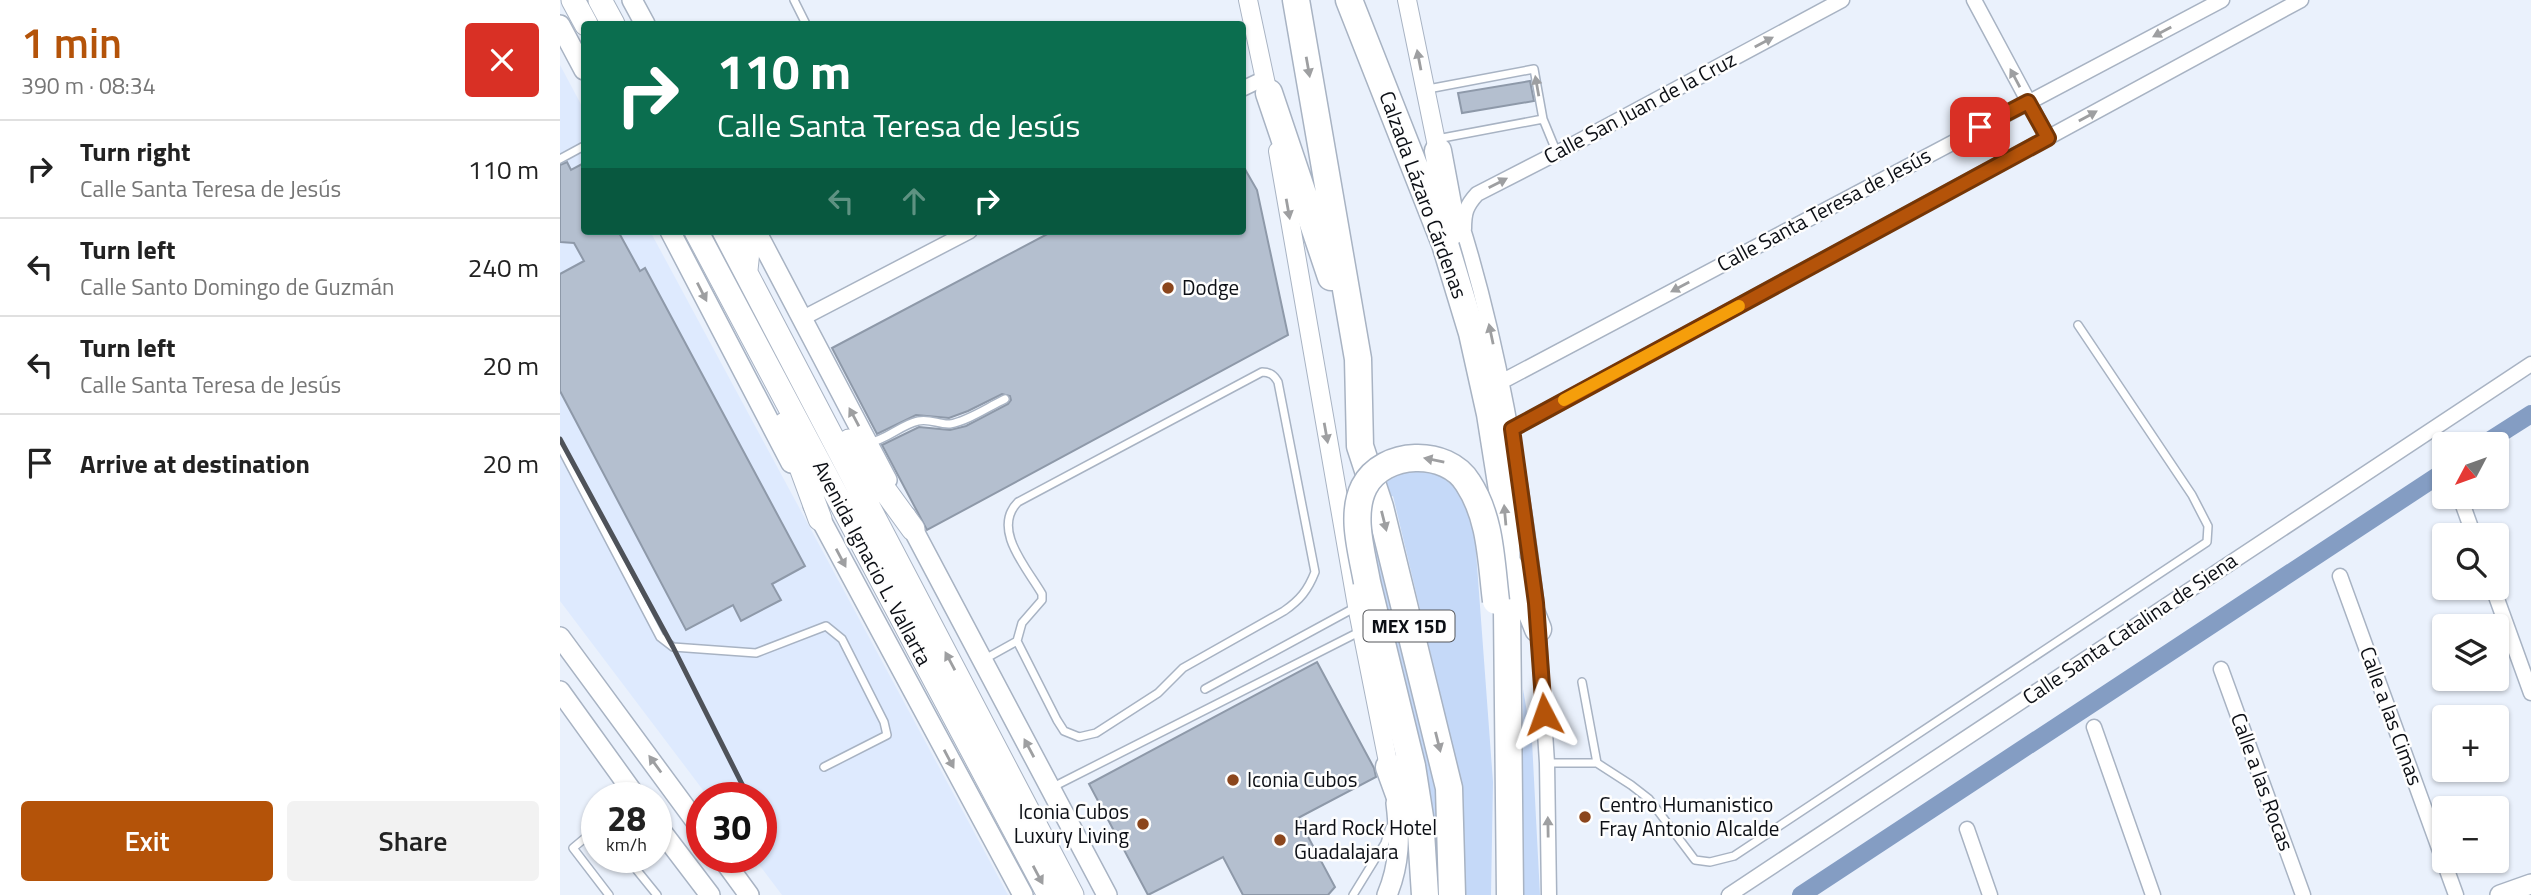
<!DOCTYPE html>
<html lang="en">
<head>
<meta charset="utf-8">
<style>
  body { margin:0; font-family:"Titillium Web",sans-serif; background:#f2f2f2; color:#222; height:100vh; display:flex; flex-direction:column; font-size:26px; white-space:nowrap }
  * { box-sizing:border-box; margin:0 }
  p { font-size:23px; color:#767676 }
  .icon { flex:none; width:38px; height:38px; fill:none; stroke:currentColor; stroke-width:2; stroke-linecap:round; stroke-linejoin:round }
  .map { position:relative; flex:1; overflow:hidden }
  .drawer { display:flex; flex-direction:column; background:#fff; width:560px }
  .drawer>* { flex:none }
  .banner { position:absolute; left:21px; top:21px; width:665px; height:214px; border-radius:7px; box-shadow:0 2px 5px #0004; background:#0b6e4f; color:#fff; overflow:hidden }
  .needle { width:46px; rotate:229deg }
  .tools { position:absolute; left:1872px; top:432px; display:grid; gap:14px }
  .tools a { display:grid; place-items:center; width:77px; height:77px; border-radius:7px; background:#fff; box-shadow:0 2px 5px #0004; font-size:35px }
  .speed { position:absolute; left:21px; top:782px; display:flex; gap:14px; font-size:35px; font-weight:700; text-align:center }
  .speed>* { display:grid; place-content:center; width:91px; height:91px; border-radius:50%; background:#fff; box-shadow:0 2px 5px #0004; line-height:1 }
  .speed small { font-size:18px; font-weight:400 }
  .speed .limit { border:10px solid #d22; background:#fff; color:#111 }
  .pin { position:absolute; display:grid; place-items:center; width:60px; height:60px; color:#fff; margin:-30px; border-radius:14px; box-shadow:0 4px 10px #0006 }
  .me { position:absolute; width:77px; margin:-38px; rotate:356deg; stroke-linejoin:round; filter:drop-shadow(0 0 5px #0008) }
  .turn { display:flex; align-items:center; gap:24px; height:147px; padding:0 21px; font-size:32px }
  .turn .icon { width:91px; height:91px; stroke-width:2.5 }
  .turn b { display:block; font-size:49px; line-height:60px }
  .lanes { display:flex; align-items:center; height:66px; padding:0 21px; background:#0003; justify-content:center; gap:35px; direction:ltr }
  .lanes .off { opacity:.35 }
  .round { display:grid; place-items:center; flex:none; width:74px; height:74px; border-radius:7px; background:#f2f2f2 }
  .summary { display:flex; align-items:center; justify-content:space-between; height:119px; padding:0 21px }
  h1 { font-size:42px; font-weight:600; line-height:52px; color:#b45309 }
  .action { display:flex; gap:14px; margin-top:auto; padding:14px 21px }
  .action a { flex:1; height:80px; border-radius:7px; background:#b45309; color:#fff; font-size:28px; font-weight:600; line-height:80px; text-align:center }
  .action a+a { background:#f2f2f2; color:#222 }
  ul { padding:0; list-style:none }
  li { display:flex; align-items:center; gap:21px; height:98px; padding:0 21px; border-top:2px solid #e0e0e0 }
  li div { flex:1 }
  li b { display:block; font-size:26px }
  li em { font-style:normal }
  main { display:flex; flex:1; min-height:0 }
  .map>svg:first-child { display:block }
</style>
</head>
<body>
<main>
<section class="drawer">
<div class="summary"><div><h1>1 min</h1><p>390 m · 08:34</p></div><a class="round" style="background:#d93025;color:#fff"><svg class="icon" aria-label="close" viewBox="0 0 24 24"><path d="M6 6l12 12M18 6L6 18"/></svg></a></div>
<ul>
<li><svg class="icon" aria-label="right" viewBox="0 0 24 24"><path d="M7 20v-9h11M14 6l5 5-5 5"/></svg><div><b>Turn right</b><p>Calle Santa Teresa de Jesús</p></div><em>110 m</em></li>
<li><svg class="icon" aria-label="left" viewBox="0 0 24 24"><path d="M17 20v-9H6M10 6l-5 5 5 5"/></svg><div><b>Turn left</b><p>Calle Santo Domingo de Guzmán</p></div><em>240 m</em></li>
<li><svg class="icon" aria-label="left" viewBox="0 0 24 24"><path d="M17 20v-9H6M10 6l-5 5 5 5"/></svg><div><b>Turn left</b><p>Calle Santa Teresa de Jesús</p></div><em>20 m</em></li>
<li><svg class="icon" aria-label="arrive" viewBox="0 0 24 24"><path d="M6 21V4h12l-3 4 3 4H6"/></svg><div><b>Arrive at destination</b></div><em>20 m</em></li>
</ul>
<div class="action"><a>Exit</a><a>Share</a></div>
</section>
<div class="map">
<svg width="1971" height="895" viewBox="0 0 1971 895">
  <rect width="100%" height="100%" fill="#eaf1fc"/>
  <!-- built -->
  <path fill="#deeafe" d="M0,65L24,110V231H90L448,895H222L194,858H201V798H149L0,601Z"/>
  <!-- green -->
  <path fill="#c5d9f8" d="M871,469L902,492L913,511L933,782L931,895H905L902,785L833,496L808,505L878,799L880,895H867L802,526L812,489L836,471Z
    M963,689L972,741L980,895H962Z"/>
  <g fill="none" stroke-linecap="round" stroke-linejoin="round">
    <!-- canal -->
    <path stroke="#849dc3" stroke-width="18" d="M1924,444L1971,414
      M1241,895L1885,471"/>
  </g>
  <!-- building -->
  <path fill="#b4bfcf" stroke="#8e99a9" stroke-width="2" d="M970,81L974,101L902,113L898,93Z
    M7,162L11,170L24,163V231H58L80,271L85,268L245,566L212,584L221,600L181,621L173,605L126,630L0,391V274L24,261L14,243L0,242V165Z
    M682,164L697,190L728,335L367,530L322,445L359,427L390,430L406,426L448,404L451,400L450,396L442,394L408,411L389,418L356,415L317,434L272,348L493,231H682Z
    M757,662L814,768L816,777L738,818L775,887L768,895H683L663,857L588,895L529,784Z"/>
  <g fill="none" stroke-linecap="round" stroke-linejoin="round">
    <defs>
      <path id="service" d="M234,0L246,24
        M868,89L974,69L983,119L877,139
        M983,119L997,153
        M0,159L24,146
        M308,443C327,440 340,425 358,421C370,418 379,425 390,424C408,421 428,407 445,399
        M0,446L100,637L113,647L196,653L266,626L282,639L324,722L327,735L264,767
        M423,660L457,641L462,623L482,600V594C467,568 431,529 458,502L702,372C710,372 714,375 718,382L755,572C748,590 740,600 724,611L623,668L598,693L536,733L519,737L504,731L497,720L457,641
        M645,689L796,607
        M987,763H1037L1022,682
        M1037,763L1071,785L1089,799L1135,860L1150,862L1174,856L1647,542L1648,526L1632,495L1518,325
        M493,787L801,631
        M37,828L13,848L49,895
        M67,858L97,895
        M793,895L825,843L830,827"/>
      <path id="minor" d="M1414,0L1488,138
        M682,89L705,78
        M900,219C939,343 960,471 976,600
        M904,229C904,213 906,206 917,194L997,153L1282,0
        M241,319L410,231
        M941,382L1662,0
        M952,429L1741,0
        M1900,497L1914,536
        M1780,576L1896,895
        M1933,588L1971,693
        M978,624L987,763L989,895
        M1661,669L1743,895
        M1534,727L1593,895
        M1407,829L1430,895
        M1169,895L1971,364"/>
      <path id="tertiary" d="M688,0L710,103
        M847,0L878,151
        M718,151L797,606L829,767"/>
      <path id="secondary" d="M72,0L85,24
        M0,25L24,70
        M110,231L231,463
        M196,231L327,480
        M253,505L463,895
        M346,516L547,895
        M0,637L142,830
        M0,691L77,798
        M96,824L150,895
        M162,858L189,895
        M827,895C840,864 840,836 836,803
        M1940,895L1971,884"/>
      <path id="primary" d="M13,0L26,24
        M40,0L53,24
        M136,231L489,895
        M164,231L512,895
        M186,270L190,231
        M225,424L260,519
        M289,441L353,529"/>
      <path id="motorway" d="M736,0L798,359L800,446L820,507L889,788L892,895
        M789,0L885,244L912,333L930,414L946,515L950,895
        M709,93L771,277
        M878,151L893,231
        M948,564L963,591L978,629
        M807,582L852,766L860,817L865,895
        M829,767L849,822"/>
    </defs>
    <!-- service casing -->
    <use href="#service" stroke="#a8b3c3" stroke-width="10"/>
    <!-- minor casing -->
    <use href="#minor" stroke="#a8b3c3" stroke-width="17"/>
    <!-- tertiary casing -->
    <use href="#tertiary" stroke="#a8b3c3" stroke-width="20"/>
    <!-- secondary casing -->
    <use href="#secondary" stroke="#a8b3c3" stroke-width="22"/>
    <!-- primary casing -->
    <use href="#primary" stroke="#a8b3c3" stroke-width="25"/>
    <!-- motorway casing -->
    <use href="#motorway" stroke="#a8b3c3" stroke-width="29"/>
    <!-- service -->
    <use href="#service" stroke="#fff" stroke-width="7"/>
    <!-- minor -->
    <use href="#minor" stroke="#fff" stroke-width="14"/>
    <!-- tertiary -->
    <use href="#tertiary" stroke="#fff" stroke-width="18"/>
    <!-- secondary -->
    <use href="#secondary" stroke="#fff" stroke-width="19"/>
    <!-- primary -->
    <use href="#primary" stroke="#fff" stroke-width="23"/>
    <!-- motorway -->
    <use href="#motorway" stroke="#fff" stroke-width="26"/>
    <!-- rail -->
    <path stroke="#4e5259" stroke-width="5" d="M0,439L113,647L189,798"/>
    <defs>
      <path id="motorway-bridge" d="M807,582C802,553 790,515 804,487C823,450 887,448 908,483C931,518 931,561 936,601"/>
    </defs>
    <!-- motorway-bridge casing -->
    <use href="#motorway-bridge" stroke="#a8b3c3" stroke-width="29" stroke-linecap="butt"/>
    <!-- motorway-bridge -->
    <use href="#motorway-bridge" stroke="#fff" stroke-width="26"/>
  </g>
  <!-- one-way arrows -->
  <defs><path id="oneway-solid" d="M-6-.8H1V-3.2L6.5 0L1 3.2V.8H-6Z" transform="scale(1.75)"/></defs>
  <g fill="#9e9fa1">
    <use href="#oneway-solid" transform="translate(1602 32) rotate(152)"/>
    <use href="#oneway-solid" transform="translate(1204 42) rotate(-28)"/>
    <use href="#oneway-solid" transform="translate(859 60) rotate(-101)"/>
    <use href="#oneway-solid" transform="translate(748 67) rotate(80)"/>
    <use href="#oneway-solid" transform="translate(1455 78) rotate(-118)"/>
    <use href="#oneway-solid" transform="translate(977 86) rotate(-100)"/>
    <use href="#oneway-solid" transform="translate(1528 116) rotate(-29)"/>
    <use href="#oneway-solid" transform="translate(938 183) rotate(-27)"/>
    <use href="#oneway-solid" transform="translate(728 209) rotate(80)"/>
    <use href="#oneway-solid" transform="translate(1120 287) rotate(152)"/>
    <use href="#oneway-solid" transform="translate(142 292) rotate(63)"/>
    <use href="#oneway-solid" transform="translate(931 334) rotate(-102)"/>
    <use href="#oneway-solid" transform="translate(294 417) rotate(-118)"/>
    <use href="#oneway-solid" transform="translate(766 433) rotate(80)"/>
    <use href="#oneway-solid" transform="translate(874 460) rotate(-169)"/>
    <use href="#oneway-solid" transform="translate(945 515) rotate(-95)"/>
    <use href="#oneway-solid" transform="translate(824 521) rotate(76)"/>
    <use href="#oneway-solid" transform="translate(281 558) rotate(62)"/>
    <use href="#oneway-solid" transform="translate(390 661) rotate(-118)"/>
    <use href="#oneway-solid" transform="translate(878 742) rotate(76)"/>
    <use href="#oneway-solid" transform="translate(469 748) rotate(-118)"/>
    <use href="#oneway-solid" transform="translate(389 759) rotate(62)"/>
    <use href="#oneway-solid" transform="translate(95 764) rotate(-126)"/>
    <use href="#oneway-solid" transform="translate(988 827) rotate(-91)"/>
    <use href="#oneway-solid" transform="translate(478 875) rotate(62)"/>
  </g>
  <g fill="none" stroke-linecap="round" stroke-linejoin="round">
    <defs>
      <path id="route" d="M984,714L976,603L952,429L1488,138L1468,102L1420,127"/>
    </defs>
    <!-- route casing -->
    <use href="#route" stroke="#753606" stroke-width="18"/>
    <!-- route -->
    <use href="#route" stroke="#b45309" stroke-width="12"/>
    <!-- slow -->
    <path stroke="#f59e0b" stroke-width="12" d="M1004,400L1179,306"/>
  </g>
  <!-- markers -->
  <g fill="#8b461d" stroke="#fefefe" stroke-width="2.5">
    <circle cx="608" cy="288" r="7"/>
    <circle cx="673" cy="780" r="7"/>
    <circle cx="1025" cy="817" r="7"/>
    <circle cx="583" cy="824" r="7"/>
    <circle cx="720" cy="840" r="7"/>
  </g>
  <g text-anchor="middle" stroke-width="5" stroke-linejoin="round" paint-order="stroke">
    <!-- shield labels -->
    <rect fill="#fefefe" stroke="#55575b" stroke-width="2" x="803.5" y="610.5" width="91" height="31" rx="5"/>
    <g font-size="19" font-weight="bold" fill="#0c0f15">
      <text x="849" y="633">MEX 15D</text>
    </g>
    <!-- street labels -->
    <g font-size="21" fill="#0c0f15" stroke="#fefefe">
      <text transform="translate(1080 108) rotate(-28)" y="7">Calle San Juan de la Cruz</text>
      <text transform="translate(863 195) rotate(70)" y="7">Calzada Lázaro Cárdenas</text>
      <text transform="translate(1264 210) rotate(-28)" y="7">Calle Santa Teresa de Jesús</text>
      <text transform="translate(312 563) rotate(62)" y="7">Avenida Ignacio L. Vallarta</text>
      <text transform="translate(1570 629) rotate(-34)" y="7">Calle Santa Catalina de Siena</text>
      <text transform="translate(1831 716) rotate(70)" y="7">Calle a las Cimas</text>
      <text transform="translate(1702 782) rotate(70)" y="7">Calle a las Rocas</text>
    </g>
    <!-- poi labels -->
    <g font-size="21" fill="#0c0f15" stroke="#fefefe" text-anchor="start">
      <text x="622" y="295">Dodge</text>
      <text x="687" y="787">Iconia Cubos</text>
      <text x="1039" y="812">Centro Humanistico<tspan x="1039" dy="24">Fray Antonio Alcalde</tspan></text>
      <text x="569" y="819" text-anchor="end">Iconia Cubos<tspan x="569" dy="24">Luxury Living</tspan></text>
      <text x="734" y="835">Hard Rock Hotel<tspan x="734" dy="24">Guadalajara</tspan></text>
    </g>
  </g>
</svg>
<div class="tools">
<a><svg class="needle" viewBox="-14 -14 28 28"><path d="M0-13l5 13h-10z" fill="#e53935"/><path d="M0 13l5-13h-10z" fill="#767676"/></svg></a>
<a><svg class="icon" aria-label="search" viewBox="0 0 24 24"><circle cx="10" cy="10" r="6"/><path d="M15 15l6 6"/></svg></a>
<a><svg class="icon" aria-label="layers" viewBox="0 0 24 24"><path d="M12 4l9 5-9 5-9-5zM3 14l9 5 9-5"/></svg></a>
<a>+</a>
<a>−</a>
</div>
<div class="speed"><div>28<small>km/h</small></div><div class="limit">30</div></div>
<div class="pin" style="left:1420px;top:127px;background:#d93025"><svg class="icon" aria-label="arrive" viewBox="0 0 24 24"><path d="M6 21V4h12l-3 4 3 4H6"/></svg></div>
<svg class="me" style="left:984px;top:714px" viewBox="-20 -20 40 40"><path d="M0-17L14 15 0 8-14 15z" fill="#b45309" stroke="#fff" stroke-width="4"/></svg>
<div class="banner">
<div class="turn"><svg class="icon" aria-label="right" viewBox="0 0 24 24"><path d="M7 20v-9h11M14 6l5 5-5 5"/></svg><div><b>110 m</b>Calle Santa Teresa de Jesús</div></div>
<div class="lanes"><svg class="icon off" aria-label="left" viewBox="0 0 24 24"><path d="M17 20v-9H6M10 6l-5 5 5 5"/></svg><svg class="icon off" aria-label="ahead" viewBox="0 0 24 24"><path d="M12 20V5M6 11l6-6 6 6"/></svg><svg class="icon" aria-label="right" viewBox="0 0 24 24"><path d="M7 20v-9h11M14 6l5 5-5 5"/></svg></div>
</div>
</div>
</main>
</body>
</html>
